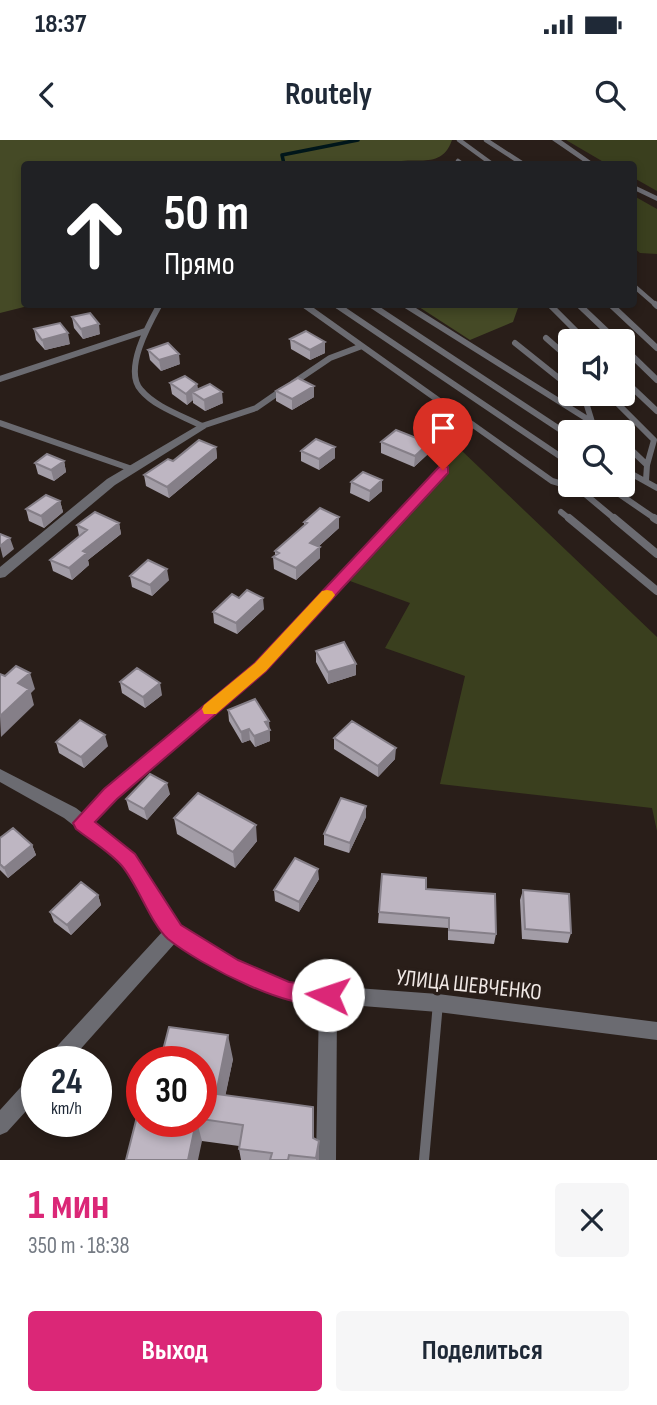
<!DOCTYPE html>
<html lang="ru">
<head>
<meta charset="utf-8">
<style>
  body { margin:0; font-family:"Sofia Sans Condensed",sans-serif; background:#f6f6f7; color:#1f2937; height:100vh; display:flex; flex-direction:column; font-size:26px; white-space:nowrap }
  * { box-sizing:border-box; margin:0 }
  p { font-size:23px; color:#747a83 }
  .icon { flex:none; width:38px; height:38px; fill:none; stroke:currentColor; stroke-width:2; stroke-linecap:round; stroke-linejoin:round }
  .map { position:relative; height:1020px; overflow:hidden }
  .side { display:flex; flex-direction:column; background:#fff; flex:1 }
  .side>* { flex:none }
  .guide { position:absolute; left:21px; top:21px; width:616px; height:147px; border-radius:7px; box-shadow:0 4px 10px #0003; background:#202124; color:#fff; overflow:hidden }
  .controls { position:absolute; left:558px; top:189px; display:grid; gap:14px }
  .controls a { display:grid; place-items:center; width:77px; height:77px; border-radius:7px; background:#fff; box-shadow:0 4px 10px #0003; font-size:35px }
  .speed { position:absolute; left:21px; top:906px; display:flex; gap:14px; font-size:35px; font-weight:700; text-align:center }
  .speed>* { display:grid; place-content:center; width:91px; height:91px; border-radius:50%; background:#fff; box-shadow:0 4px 10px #0003; line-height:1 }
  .speed small { font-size:18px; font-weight:400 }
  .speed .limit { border:10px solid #d22; background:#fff; color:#111 }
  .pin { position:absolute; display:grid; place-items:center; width:60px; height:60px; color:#fff; margin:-72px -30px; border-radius:50% 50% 50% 0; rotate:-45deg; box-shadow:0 0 7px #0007 }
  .pin .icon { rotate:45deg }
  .me { position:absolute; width:77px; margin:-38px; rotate:274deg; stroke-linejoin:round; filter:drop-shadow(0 0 5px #0008) }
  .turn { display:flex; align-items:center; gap:24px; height:147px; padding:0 28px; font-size:32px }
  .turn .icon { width:91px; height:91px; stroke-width:2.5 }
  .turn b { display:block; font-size:49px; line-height:60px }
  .round { display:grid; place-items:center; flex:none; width:74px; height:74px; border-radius:7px; background:#f6f6f7 }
  .summary { display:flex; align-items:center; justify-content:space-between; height:119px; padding:0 28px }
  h1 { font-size:42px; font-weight:700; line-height:52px; color:#db2777 }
  .primary-button { display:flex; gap:14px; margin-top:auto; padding:14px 28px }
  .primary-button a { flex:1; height:80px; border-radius:7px; background:#db2777; color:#fff; font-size:28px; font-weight:700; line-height:80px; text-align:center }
  .primary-button a+a { background:#f6f6f7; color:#1f2937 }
  .status { display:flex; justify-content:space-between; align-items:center; height:49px; padding:0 35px; background:#fff; direction:ltr }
  .status svg { height:19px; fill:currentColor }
  header { display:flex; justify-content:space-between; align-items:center; height:91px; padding:0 28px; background:#fff; font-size:32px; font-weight:700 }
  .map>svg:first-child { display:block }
</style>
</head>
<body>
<div class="status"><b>18:37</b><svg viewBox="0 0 49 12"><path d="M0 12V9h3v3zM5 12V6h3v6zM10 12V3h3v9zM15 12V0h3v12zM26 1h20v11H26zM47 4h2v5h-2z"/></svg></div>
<header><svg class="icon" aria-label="back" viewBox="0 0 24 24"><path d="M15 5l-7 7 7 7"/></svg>Routely<svg class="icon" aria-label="search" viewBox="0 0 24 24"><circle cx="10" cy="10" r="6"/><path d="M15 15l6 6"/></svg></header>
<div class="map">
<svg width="657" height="1020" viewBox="0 0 657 1020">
  <rect width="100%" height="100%" fill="#291e19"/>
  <!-- green -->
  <path fill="#3a3f1e" d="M566,0H657V51L634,38V24H607Z
    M634,56L657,69V114L640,113L634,108Z
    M461,310L657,497V691L652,668L440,644L465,536L385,508L410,463L350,441Z"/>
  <!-- forest -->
  <path fill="#454a26" d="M0,0H452C441,32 414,14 389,24H24V164L32,165L0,173Z
    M416,165H519L513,182L470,200Z"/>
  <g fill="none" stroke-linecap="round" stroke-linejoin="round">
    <!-- stream -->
    <path stroke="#00161a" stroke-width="3.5" d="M284,24L282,15L358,0"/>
    <!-- service-far3 -->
    <path stroke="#6b6b71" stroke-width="4.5" d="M459,0L492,24
      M486,0L523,24
      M458,21L462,24
      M634,146L657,166
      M303,164L305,166
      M335,164L337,166
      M370,164L373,166
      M404,164L407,166"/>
    <!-- service-far2 -->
    <path stroke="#6b6b71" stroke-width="6" d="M160,164C149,184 123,230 141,250C155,267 183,276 202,286L256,268L282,250
      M303,164L362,206
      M335,164L570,323
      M370,164L570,296
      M404,164L608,292
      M549,164L586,201
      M578,164L617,201
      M610,164L657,208
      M655,164L657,166
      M546,198L570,219
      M515,203L570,247
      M623,207L657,240
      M0,239L145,191
      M623,239L657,271
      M293,243L330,218L362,206L552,341L579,349L616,380
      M579,254L585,259L592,282
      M608,254L654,300L647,325
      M0,283L132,329
      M623,302L647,325L646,340
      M623,329L657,348
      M606,345L657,380
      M561,372L571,380
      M397,380L443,330"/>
    <!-- service-far1 -->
    <path stroke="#6b6b71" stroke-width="8" d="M569,378L657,451
      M614,378L657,414
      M654,378L657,380
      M106,659L260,527L398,378"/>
    <!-- service -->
    <path stroke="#6b6b71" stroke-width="10" d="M82,683L107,657
      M424,1020L438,863"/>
    <!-- minor -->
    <path fill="#6b6b71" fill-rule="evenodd" d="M552,0H561L595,24H587Z
      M634,45L657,56V61L634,50Z
      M202,283L206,284V288L115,345L5,437L0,438V427L107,339Z
      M0,629L76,668L135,714L180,785L237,821L289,843L438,854L657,882V900L438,872L337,864L336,1020H316L319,863L281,858L225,833L176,802L69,922H46L49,915L164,790L123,724L64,678L0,642Z
      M37,934V959L7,992L0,995V970L30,937Z"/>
  </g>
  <!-- wall -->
  <path fill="#a39da7" d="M72,177L100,194L83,199L74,188Z
    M34,189L70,204L45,210L36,200Z
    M290,199L325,213L310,220L291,209Z
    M148,210L180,224L161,231L150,220Z
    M170,243L197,244L198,250L223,263L205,271L193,263V260L187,265L172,254Z
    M314,246V257L292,270L276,261V251Z
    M381,302L428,314L414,327L381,313Z
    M216,307L217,318L169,358L146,346L144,335L173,321Z
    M335,307V318L319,330L301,321V311Z
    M64,321L66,332L54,341L38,334L35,323Z
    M351,342L382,351L369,362L350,353Z
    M60,361L63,372L44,388L29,381L26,369Z
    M304,382L339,388L318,407H320V418L296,440L274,429L273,417L275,416V411L304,386Z
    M119,383L121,394L88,420L89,425L72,440L53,431L50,420L79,396L77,385Z
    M130,436L169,440L152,456L132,447Z
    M264,469L237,494L214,483L213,472Z
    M316,511L356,535L328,544L316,522Z
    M120,542L162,555L145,568L122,553Z
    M228,570L269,581L270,601L255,607L250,600L242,603L229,581Z
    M334,598L395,619L378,637L334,609Z
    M56,602L108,606L84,628L59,613Z
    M170,654L147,680L129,670L126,659Z
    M366,677L349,713L324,705V694Z
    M174,678L257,701L235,728L177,694Z
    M0,698L32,705L36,715L8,738L0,730Z
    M382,734L426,749L496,794L494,804L448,800V788L378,783Z
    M319,739L299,772L275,761L274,750Z
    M523,750L571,793L568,803L522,799L520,760Z
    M98,755L101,765L71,795L54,782L50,772Z
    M233,919L225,956L319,1020H241L239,1009V1006L202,1001L142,982H201V922Z"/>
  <!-- shaded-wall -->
  <path fill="#857f88" d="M99,184L100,194L83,199L81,189Z
    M68,193L70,204L45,210L42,200Z
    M325,202V213L310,220V210Z
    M179,214L180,224L161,231L159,220Z
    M197,244L198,255L192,252L193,260L187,265L186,254Z
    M314,246V257L292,270V259Z
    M222,252L223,263L205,271L204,260Z
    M429,303L428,314L414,327L415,316Z
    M216,307L217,318L169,358L167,347Z
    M335,307V318L319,330V319Z
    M64,321L66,332L54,341L51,330Z
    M382,340V351L369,362L370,351Z
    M60,361L63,372L44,388L41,376Z
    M339,377V388L310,414V403Z
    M119,383L121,394L88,420L89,425L72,440L69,428L83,411Z
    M10,398L14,409L3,418L0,406Z
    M320,407V418L296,440V428Z
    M167,429L169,440L152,456L150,445Z
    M263,458L264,469L237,494L236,483Z
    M356,524V535L328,544V532Z
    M30,533L35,549L31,553L34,565L1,597L0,576L18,543Z
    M160,543L162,555L145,568L143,557Z
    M269,581L270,601L255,607L254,596L265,582Z
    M249,589L250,600L242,603L241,592Z
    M105,595L108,606L84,628L81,617Z
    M396,608L395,619L378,637V626Z
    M167,643L170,654L147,680L144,669Z
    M366,666V677L349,713L350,703Z
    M256,685L257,701L235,728L233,712Z
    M32,705L36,715L8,738L4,728Z
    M318,729L319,739L299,772V762Z
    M98,755L101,765L71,795L67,785Z
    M228,895L233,919L221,977L216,954Z
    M196,982H197L202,1001L198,1020H188Z
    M319,1001V1020H316V1018Z"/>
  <!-- building -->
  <path fill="#beb6c2" stroke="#857f88" stroke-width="2" d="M90,173L99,184L81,189L72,177Z
    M60,183L68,193L42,200L34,189Z
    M306,191L325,202L310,210L290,199Z
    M168,203L179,214L159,220L148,210Z
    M185,236L197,244L186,254L170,243Z
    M298,238L314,246L292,259L276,251Z
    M210,244L222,252L204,260L192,252Z
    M396,290L429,303L415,316L381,302Z
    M316,299L335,307L319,319L301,311Z
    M199,300L216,307L167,347L144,335L168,319L173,321Z
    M47,314L64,321L51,330L35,323Z
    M363,332L382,340L370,351L351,342Z
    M46,355L60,361L41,376L26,369Z
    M320,368L339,377L310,403L320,407L296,428L273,417L279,413L275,411L307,383L304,382Z
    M95,372L119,383L83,411L87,413L69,428L50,420L87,390L77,385Z
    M0,394L10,398L0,406Z
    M148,420L167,429L150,445L130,436Z
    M247,450L263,458L236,483L213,472L232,454L239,458Z
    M344,502L356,524L328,532L316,511Z
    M16,526L30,533L18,543L29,549L0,576V534L5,536Z
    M137,528L160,543L143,557L120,542Z
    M255,559L269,581L265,582L270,590L254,596L249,589L241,592L228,570Z
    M80,580L105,595L81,617L56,602Z
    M352,581L396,608L378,626L334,598Z
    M150,634L167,643L144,669L126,659Z
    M198,653L256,685L233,712L174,678Z
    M341,658L366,666L350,703L324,694Z
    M13,688L32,705L4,728L0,724V698Z
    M295,718L318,729L299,762L274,750Z
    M382,734L426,738V749L495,754L496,794L449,790V778L379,772Z
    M81,742L98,755L67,785L50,772Z
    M523,750L569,754L571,793L525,789Z
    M169,887L228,895L216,954L313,967V998L319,1001L316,1018L289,1015L288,1020H270L272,1013L239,1009L243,985L201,979V922H160Z
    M142,957V982H196L188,1020H126Z"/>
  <!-- route -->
  <path fill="#db2777" stroke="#8e194d" stroke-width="2" d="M443,326L448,327V333L266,531L117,659L95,682L135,714L181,785L238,820L289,842L335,848L338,855L335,862C297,877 199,824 168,799C151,784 138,745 122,726C110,712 90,700 76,689L73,683L104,649L255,523L439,327Z"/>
  <!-- slow -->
  <path fill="#f59e0b" d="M327,450L332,451L335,455L332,459L266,531L216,574H204L202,569L204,565L255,523L322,451Z"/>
  <g text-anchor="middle" stroke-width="7" stroke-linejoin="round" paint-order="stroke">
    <!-- near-street labels -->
    <g font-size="23" fill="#f0e8e5" stroke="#291e19">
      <text transform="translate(469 844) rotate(6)" y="8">УЛИЦА ШЕВЧЕНКО</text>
    </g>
  </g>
</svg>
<div class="controls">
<a><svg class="icon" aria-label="sound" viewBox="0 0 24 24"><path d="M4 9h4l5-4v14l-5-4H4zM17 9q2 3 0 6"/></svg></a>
<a><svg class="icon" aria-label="search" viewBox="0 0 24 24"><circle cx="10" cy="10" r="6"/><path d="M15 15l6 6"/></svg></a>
</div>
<div class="speed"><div>24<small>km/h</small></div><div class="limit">30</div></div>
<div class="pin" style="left:443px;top:330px;background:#d93025"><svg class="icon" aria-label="arrive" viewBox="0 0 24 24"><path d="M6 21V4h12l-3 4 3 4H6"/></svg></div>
<svg class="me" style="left:328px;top:855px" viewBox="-20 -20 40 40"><circle r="19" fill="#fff"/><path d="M0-13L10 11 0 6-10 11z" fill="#db2777"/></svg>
<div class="guide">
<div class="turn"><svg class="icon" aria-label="ahead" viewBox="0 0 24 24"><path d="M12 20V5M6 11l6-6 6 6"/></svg><div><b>50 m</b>Прямо</div></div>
</div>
</div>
<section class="side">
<div class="summary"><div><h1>1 мин</h1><p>350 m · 18:38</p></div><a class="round"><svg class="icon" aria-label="close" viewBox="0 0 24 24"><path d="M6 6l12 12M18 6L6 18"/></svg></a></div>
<div class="primary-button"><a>Выход</a><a>Поделиться</a></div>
</section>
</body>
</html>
